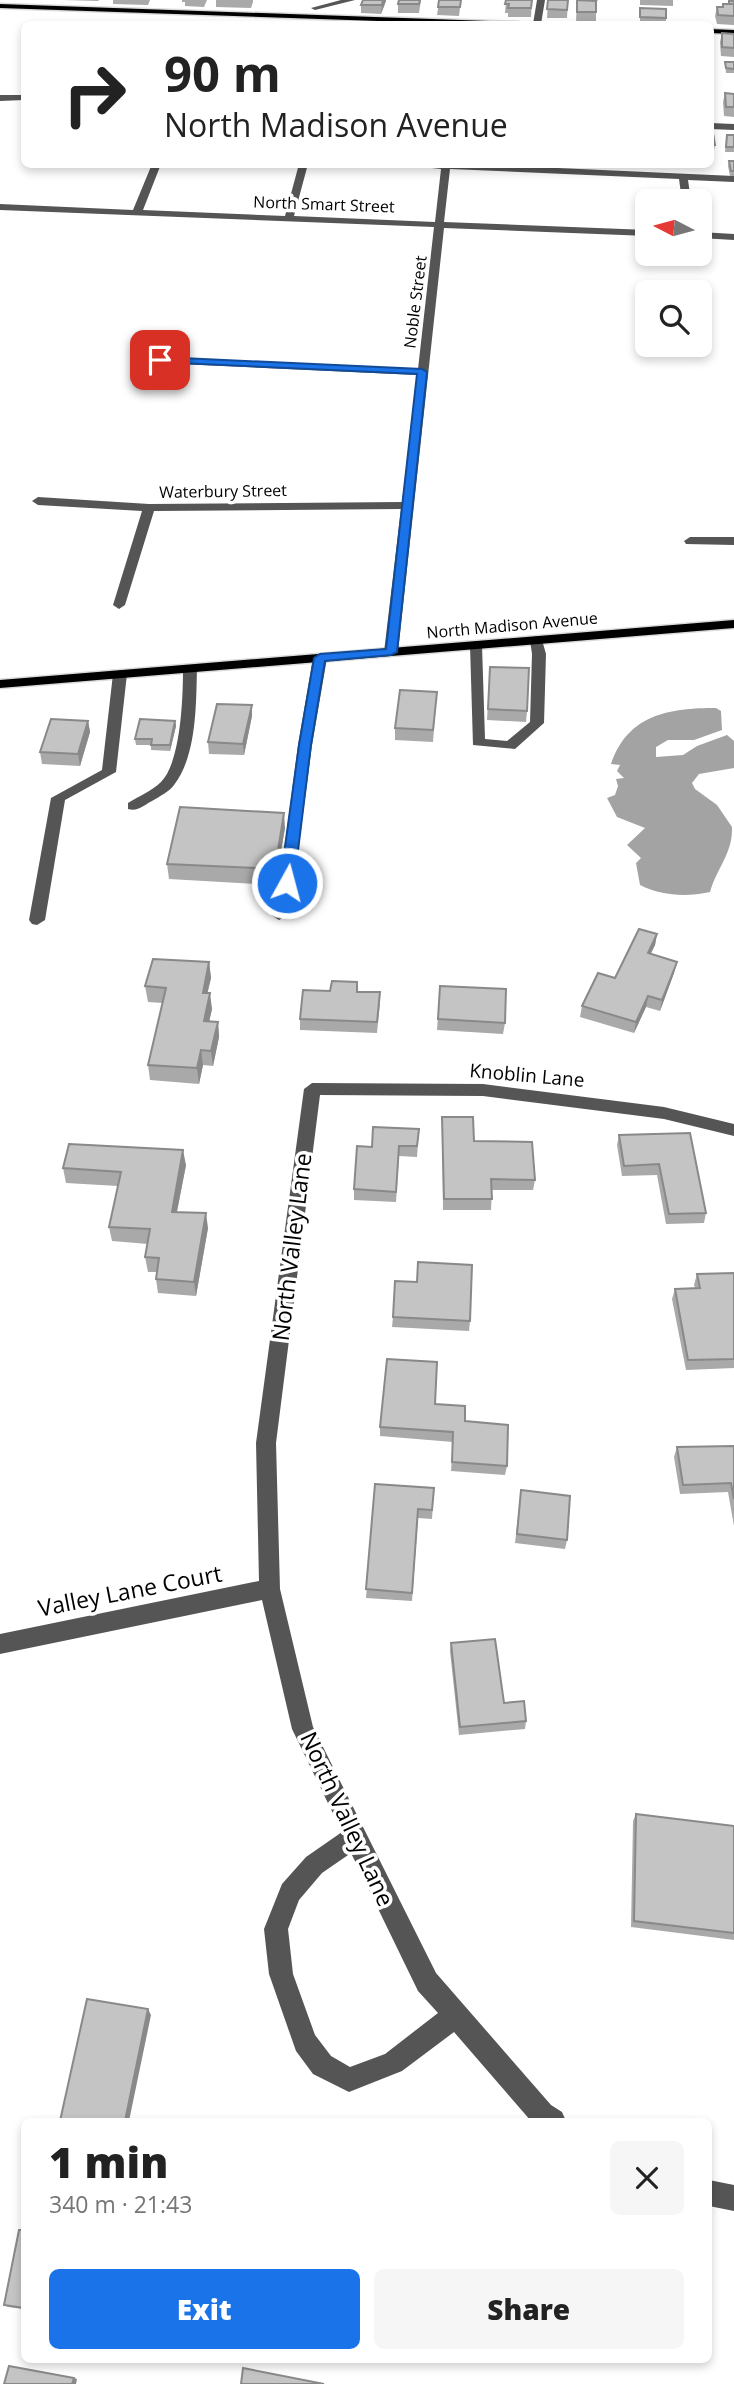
<!DOCTYPE html>
<html lang="en">
<head>
<meta charset="utf-8">
<style>
  body { margin:0; font-family:"Open Sans",sans-serif; background:#f6f6f6; color:#222; height:100vh; display:flex; flex-direction:column; font-size:26px; white-space:nowrap }
  * { box-sizing:border-box; margin:0 }
  p { font-size:23px; color:#767676 }
  .icon { flex:none; width:38px; height:38px; fill:none; stroke:currentColor; stroke-width:2; stroke-linecap:round; stroke-linejoin:round }
  .map { position:relative; flex:1; overflow:hidden }
  .side { position:absolute; left:21px; top:2118px; width:691px; height:245px; display:flex; flex-direction:column; background:#fff; border-radius:10px; box-shadow:0 4px 10px #0003 }
  .side>* { flex:none }
  .banner { position:absolute; left:21px; top:21px; width:693px; height:147px; border-radius:10px; box-shadow:0 4px 10px #0003; background:#fff; color:#222; overflow:hidden }
  .needle { width:46px; rotate:276deg }
  .buttons { position:absolute; left:635px; top:189px; display:grid; gap:14px }
  .buttons a { display:grid; place-items:center; width:77px; height:77px; border-radius:10px; background:#fff; box-shadow:0 4px 10px #0003; font-size:35px }
  .pin { position:absolute; display:grid; place-items:center; width:60px; height:60px; color:#fff; margin:-30px; border-radius:14px; box-shadow:0 4px 10px #0006 }
  .me { position:absolute; width:77px; margin:-38px; rotate:7deg; stroke-linejoin:round; filter:drop-shadow(0 0 5px #0008) }
  .turn { display:flex; align-items:center; gap:24px; height:147px; padding:0 28px; font-size:32px }
  .turn .icon { width:91px; height:91px; stroke-width:2.5 }
  .turn b { display:block; font-size:49px; line-height:60px }
  .round { display:grid; place-items:center; flex:none; width:74px; height:74px; border-radius:10px; background:#f6f6f6 }
  .summary { display:flex; align-items:center; justify-content:space-between; height:119px; padding:0 28px }
  h1 { font-size:42px; font-weight:800; line-height:52px }
  .button { display:flex; gap:14px; margin-top:auto; padding:14px 28px }
  .button a { flex:1; height:80px; border-radius:10px; background:#1a73e8; color:#fff; font-size:28px; font-weight:800; line-height:80px; text-align:center }
  .button a+a { background:#f6f6f6; color:#222 }
  .map>svg:first-child { display:block }
</style>
</head>
<body>
<div class="map">
<svg width="734" height="2384" viewBox="0 0 734 2384">
  <rect width="100%" height="100%" fill="#fff"/>
  <!-- water -->
  <path fill="#a3a3a3" d="M716,708L721,711L722,730L694,740H668L656,747V757L683,755L697,746L727,735L734,741V768L699,774L692,783L695,789L717,805L732,827C733,853 717,868 710,892C686,897 662,896 640,885L636,863L641,858L627,845L645,828L617,817L607,798L615,795L618,786L616,779L624,778L617,771L620,765L611,764C628,714 670,708 716,708Z"/>
  <g fill="none" stroke-linecap="round" stroke-linejoin="round">
    <defs>
      <path id="major" d="M0,4L519,22L523,24H466L0,8Z
        M710,29L734,30V34L710,33Z
        M734,620V628L0,688V680Z"/>
    </defs>
    <!-- major casing -->
    <use href="#major" stroke="#dbdbdb" stroke-width="3"/>
    <!-- minor -->
    <path fill="#555" fill-rule="evenodd" d="M341,0H355L315,10L311,8Z
      M537,0H545L541,24H533Z
      M0,95H24V100L0,101Z
      M710,123L734,124V130L710,129Z
      M152,164H161L143,210L285,216L299,164H308L294,216L435,222L441,169L395,164H470L734,176V182L688,180L691,201H682L679,179L450,169L444,222L648,230V236L444,228L398,652L391,656L384,652L401,509L154,511L125,605L119,609L113,605L142,511L38,505L32,501L38,497L149,504L402,502L417,375L160,363L155,360L160,357L418,369L434,227L0,210V204L133,210Z
      M700,232L734,234V240L700,238Z
      M690,537H734V545L686,544L684,541Z
      M536,636L542,640L546,654L544,723L515,749L473,745L470,645L476,641L482,645L485,739L507,741L530,722L532,654L530,640Z
      M320,654L327,658L312,745L294,883L287,915L279,920L271,915L280,883L298,745L313,658Z
      M190,665L197,669C196,704 197,755 174,785C169,792 160,796 152,801C144,805 138,812 128,809V803C139,796 152,791 161,782C181,762 183,697 183,669Z
      M120,670L127,674L116,772L65,800L45,920L37,925L32,924L29,920L51,798L102,770L113,674Z
      M312,1083L483,1084L664,1107L734,1124V1136L664,1119L483,1096L320,1095L276,1443L280,1589L313,1727L436,1973L551,2105L562,2112L566,2121H531L454,2032L402,2071L349,2092L313,2074L296,2051L269,1974L264,1929L282,1884L306,1857L342,1832L292,1729L262,1600L0,1654V1634L259,1581L256,1443L304,1089ZM351,1853L418,1991L438,2013L385,2054L350,2067L331,2056L315,2035L293,1974L288,1929L299,1900L322,1873Z
      M709,2180L734,2185V2211L709,2206Z"/>
    <!-- major -->
    <use href="#major" fill="#000" fill-rule="evenodd"/>
  </g>
  <!-- wall -->
  <path fill="#a9a9a9" d="M64,0H99L98,1Z
    M113,0H150L148,5L113,4Z
    M182,0H207L204,7L185,6V2H182Z
    M216,0H253V2L251,8L216,7Z
    M363,0H386L381,14L361,13V5Z
    M421,0L419,13H398V4Z
    M438,0H461L459,16L437,15L439,2Z
    M506,0H532L531,17H508V13H505Z
    M548,0H568L567,18H547Z
    M577,0H598L596,3V21H576Z
    M640,0H673V6L640,5Z
    M734,1V25L717,24L715,16L717,7H722L723,4H728Z
    M640,8L666,9V23L640,22Z
    M722,33L734,34V57L721,56L720,42Z
    M725,62H734V73H726Z
    M725,93L734,94V117L724,116L723,102Z
    M710,133L715,145L714,150H710Z
    M734,135V152H725L726,140Z
    M729,161H734V176H730L728,166Z
    M490,667L527,711L526,722L487,720Z
    M437,692L433,742L395,740V728Z
    M252,716L244,755L209,754L208,742Z
    M88,721L90,732L80,766L42,764L40,752Z
    M175,721L176,726L170,751L151,750V745H136L135,739Z
    M285,828L275,885L169,879L167,864Z
    M657,934L655,945L650,954L677,962L674,973L660,1011L646,1007L634,1033L580,1017L582,1006L615,978Z
    M209,962L211,978L207,993L212,1009L209,1021L218,1022L219,1037L213,1066L203,1065L199,1084L150,1080L148,1065L163,1003L148,1002L145,986Z
    M440,986L505,1023L503,1034L437,1030Z
    M357,992L380,1003L377,1033L300,1030V1019Z
    M442,1117L474,1141L535,1180L533,1190H492L491,1210H443Z
    M419,1129L417,1157L399,1156L396,1202L354,1200V1189L372,1147Z
    M690,1133L706,1213L704,1223L666,1224L657,1175L622,1176L617,1145L619,1135Z
    M186,1165L177,1212L208,1228L196,1296L158,1293L156,1279L157,1272H148L145,1257L148,1244L112,1241L109,1227L118,1186L66,1183L63,1168Z
    M734,1273V1368L686,1370L672,1299L675,1289L695,1288L694,1285L697,1274Z
    M393,1317L470,1321L469,1331L392,1327Z
    M435,1404L465,1421L507,1466L505,1475L451,1471L453,1442L380,1436V1427Z
    M734,1446V1526L728,1492L680,1494L674,1457L677,1447Z
    M375,1484L434,1488L432,1519L418,1518L412,1601L366,1598Z
    M521,1490L567,1540L565,1549L515,1543Z
    M451,1643L504,1703L526,1721L525,1729L459,1735L450,1651Z
    M636,1814L734,1826V1940L631,1927L633,1821Z
    M24,2230V2309L8,2307L4,2305Z"/>
  <!-- shaded-wall -->
  <path fill="#898989" d="M383,0H386V1L381,14L382,5Z
    M252,705V716L244,755L243,744Z
    M88,721L90,732L80,766L78,754Z
    M175,721L176,726L170,751V745Z
    M284,813L285,828L275,885V869Z
    M657,934L655,945L646,964L648,953Z
    M209,962L211,978L204,1008L203,993Z
    M677,962L674,973L660,1011L662,1000Z
    M210,993L212,1009L206,1036L204,1021Z
    M648,996L646,1007L634,1033L636,1022Z
    M218,1022L219,1037L213,1066L211,1051Z
    M201,1050L203,1065L199,1084L197,1068Z
    M183,1150L186,1165L174,1226L172,1212Z
    M206,1213L208,1228L196,1296L194,1282Z
    M148,2009L151,2015L129,2121H125Z
    M74,2378L77,2379L76,2384H72Z"/>
  <!-- building -->
  <path fill="#c4c4c4" stroke="#898989" stroke-width="2" d="M363,0H383L382,5H361Z
    M399,0H420L419,4H398Z
    M439,0H461L460,7H438Z
    M506,0H532L531,8H508L509,4H505Z
    M548,0H568L567,10L547,9Z
    M577,0L596,1V12H577Z
    M729,1H734V4H729Z
    M723,4H734V16L718,15L717,7H723Z
    M640,8L666,9V18L640,17Z
    M722,33L734,34V48L722,47Z
    M725,62H734V69L726,68Z
    M725,93L734,94V107H726Z
    M710,133H713L715,145H710Z
    M727,135H734V147H726Z
    M729,161H734V171H731Z
    M490,667L529,668L527,711L488,709Z
    M400,690L437,692L433,730L395,728Z
    M217,704L252,705L243,744L208,742Z
    M51,719L88,721L78,754L40,752Z
    M140,719L175,721L170,745H151L152,739H135Z
    M180,807L284,813L275,869L167,864Z
    M639,929L657,934L648,953L677,962L662,1000L648,996L636,1022L582,1006L598,973L615,978Z
    M153,959L209,962L203,993H210L204,1021L218,1022L211,1051L201,1050L197,1068L148,1065L166,988L145,986Z
    M332,981L357,982V992H380L377,1022L300,1019L303,990L330,991Z
    M440,986L506,989L505,1023L438,1019Z
    M442,1117H473L474,1141L532,1142L535,1180L491,1179L492,1199H444Z
    M373,1127L419,1129L417,1146H399L396,1192L354,1189L357,1146L372,1147Z
    M690,1133L706,1213L669,1214L659,1164L624,1166L619,1135Z
    M69,1144L183,1150L172,1212L206,1213L194,1282L156,1279L159,1258L145,1257L150,1229L109,1227L121,1172L63,1168Z
    M418,1262L472,1265L470,1321L393,1317L395,1281L417,1282Z
    M734,1273V1359L688,1360L675,1289L700,1288L697,1274Z
    M387,1359L437,1362L435,1404L465,1406V1421L508,1425L507,1466L452,1462L453,1432L380,1427Z
    M734,1446V1499L731,1483L683,1485L677,1447Z
    M375,1484L434,1488L432,1510L418,1509L412,1593L366,1589Z
    M521,1490L570,1496L567,1540L517,1534Z
    M495,1639L504,1703L524,1701L526,1721L460,1727L451,1643Z
    M636,1814L734,1826V1933L634,1921Z
    M87,1999L148,2009L125,2121H60Z
    M19,2230H24V2308L4,2305Z
    M9,2366L74,2378L72,2384H4Z
    M243,2368L324,2384H241Z"/>
  <!-- route -->
  <path fill="#1a73e8" stroke="#114b97" stroke-width="2" d="M160,357L422,369L427,372L397,652L391,655L325,661L311,745L294,883L287,888L280,883L299,745L314,658L320,654L386,649L417,374L156,362V358Z"/>
  <g text-anchor="middle" stroke-width="7" stroke-linejoin="round" paint-order="stroke">
    <!-- far-street labels -->
    <g font-size="16" fill="#000" stroke="#fff">
      <text transform="translate(324 204) rotate(2)" y="6">North Smart Street</text>
      <text transform="translate(415 302) rotate(-83)" y="6">Noble Street</text>
      <text transform="translate(223 491) rotate(-1)" y="6">Waterbury Street</text>
      <text transform="translate(512 625) rotate(-5)" y="6">North Madison Avenue</text>
    </g>
    <!-- street labels -->
    <g font-size="19" fill="#000" stroke="#fff">
      <text transform="translate(527 1075) rotate(5)" y="7">Knoblin Lane</text>
    </g>
    <!-- near-street labels -->
    <g font-size="23" fill="#000" stroke="#fff">
      <text transform="translate(292 1247) rotate(-83)" y="8">North Valley Lane</text>
      <text transform="translate(130 1591) rotate(-11)" y="8">Valley Lane Court</text>
      <text transform="translate(347 1819) rotate(65)" y="8">North Valley Lane</text>
    </g>
  </g>
</svg>
<div class="buttons">
<a><svg class="needle" viewBox="-14 -14 28 28"><path d="M0-13l5 13h-10z" fill="#e53935"/><path d="M0 13l5-13h-10z" fill="#767676"/></svg></a>
<a><svg class="icon" aria-label="search" viewBox="0 0 24 24"><circle cx="10" cy="10" r="6"/><path d="M15 15l6 6"/></svg></a>
</div>
<div class="pin" style="left:160px;top:360px;background:#d93025"><svg class="icon" aria-label="arrive" viewBox="0 0 24 24"><path d="M6 21V4h12l-3 4 3 4H6"/></svg></div>
<svg class="me" style="left:287px;top:883px" viewBox="-20 -20 40 40"><circle r="17" fill="#1a73e8" stroke="#fff" stroke-width="3"/><path d="M0-11L8 9 0 5-8 9z" fill="#fff"/></svg>
<div class="banner">
<div class="turn"><svg class="icon" aria-label="right" viewBox="0 0 24 24"><path d="M7 20v-9h11M14 6l5 5-5 5"/></svg><div><b>90 m</b>North Madison Avenue</div></div>
</div>
<section class="side">
<div class="summary"><div><h1>1 min</h1><p>340 m · 21:43</p></div><a class="round"><svg class="icon" aria-label="close" viewBox="0 0 24 24"><path d="M6 6l12 12M18 6L6 18"/></svg></a></div>
<div class="button"><a>Exit</a><a>Share</a></div>
</section>
</div>
</body>
</html>
